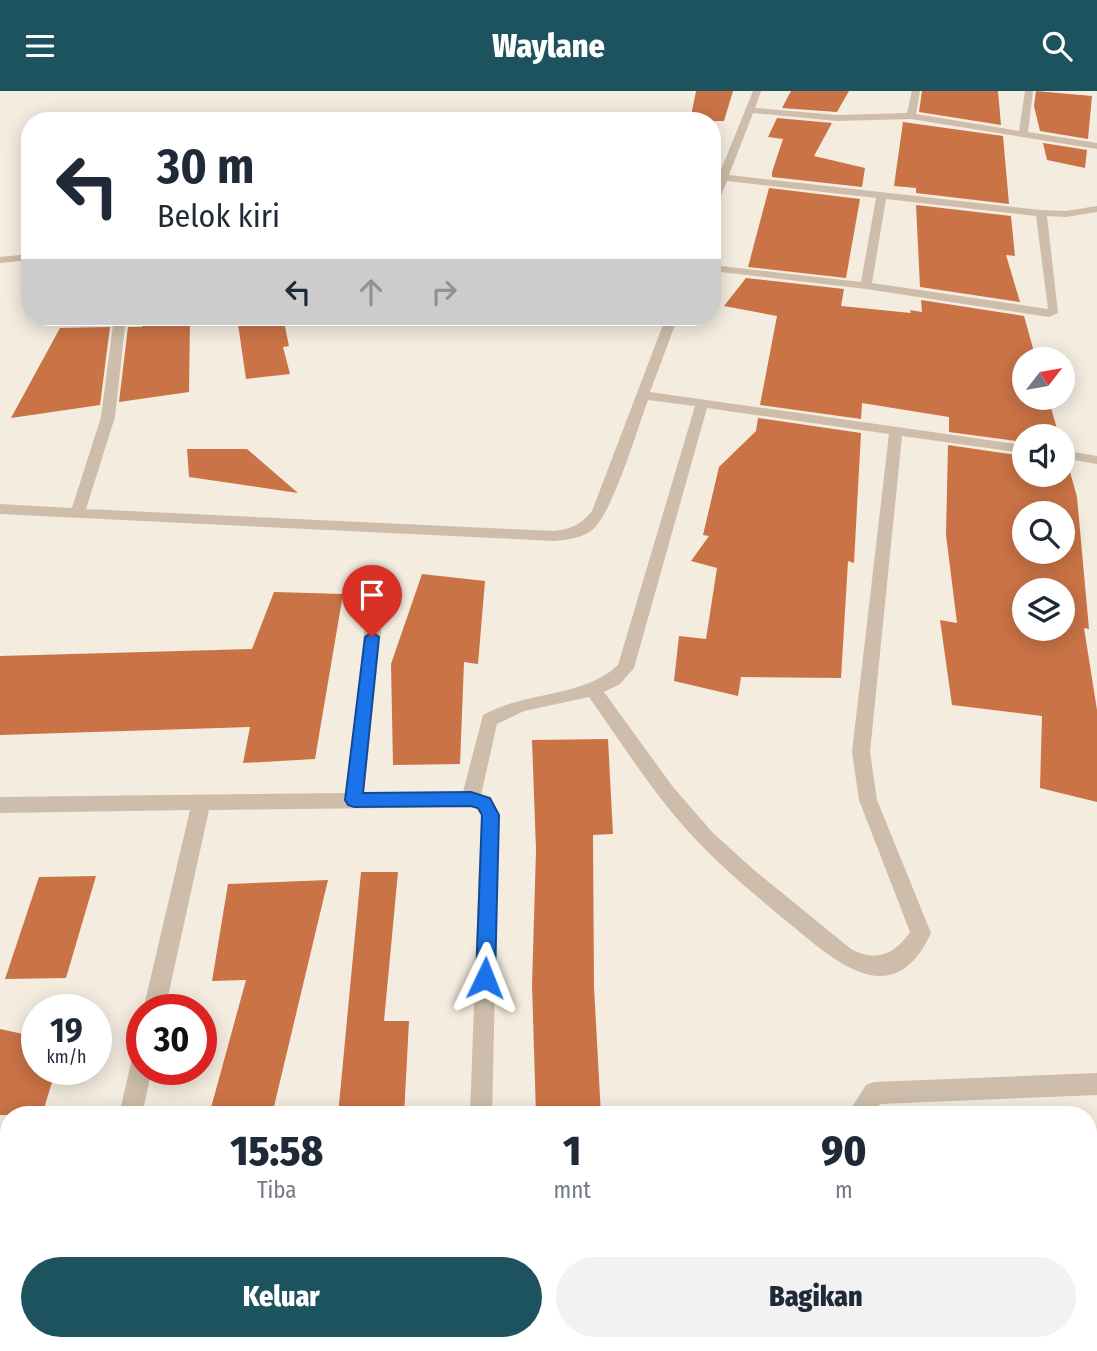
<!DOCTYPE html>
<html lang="id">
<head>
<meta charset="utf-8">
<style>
  body { margin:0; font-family:"Fira Sans Condensed",sans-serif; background:#f2f2f3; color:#1f2937; height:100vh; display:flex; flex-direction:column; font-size:26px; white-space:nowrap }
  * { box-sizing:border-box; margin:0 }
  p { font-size:23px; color:#747a83 }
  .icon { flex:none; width:38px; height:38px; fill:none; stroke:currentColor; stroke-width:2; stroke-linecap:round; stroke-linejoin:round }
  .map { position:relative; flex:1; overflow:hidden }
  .panel { position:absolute; left:0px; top:1015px; width:1097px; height:245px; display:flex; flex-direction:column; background:#fff; border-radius:28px 28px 0 0; box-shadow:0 4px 18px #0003 }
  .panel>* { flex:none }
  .guide { position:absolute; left:21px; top:21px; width:700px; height:214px; border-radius:28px; box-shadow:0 4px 18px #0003; background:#fff; color:#1f2937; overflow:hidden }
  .needle { width:46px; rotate:59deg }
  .fabs { position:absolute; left:1012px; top:256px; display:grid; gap:14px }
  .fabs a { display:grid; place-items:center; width:63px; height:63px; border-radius:50%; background:#fff; box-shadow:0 4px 18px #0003; font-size:35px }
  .speed { position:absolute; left:21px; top:903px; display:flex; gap:14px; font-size:35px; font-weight:700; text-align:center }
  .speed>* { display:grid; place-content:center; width:91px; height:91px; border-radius:50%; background:#fff; box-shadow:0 4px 18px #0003; line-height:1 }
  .speed small { font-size:18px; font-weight:400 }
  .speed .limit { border:10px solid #d22; background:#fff; color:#111 }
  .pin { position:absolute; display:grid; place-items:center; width:60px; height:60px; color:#fff; margin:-72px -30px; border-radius:50% 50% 50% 0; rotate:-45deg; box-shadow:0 0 7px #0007 }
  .pin .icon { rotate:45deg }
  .me { position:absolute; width:77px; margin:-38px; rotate:2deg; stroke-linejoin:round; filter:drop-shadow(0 0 5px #0008) }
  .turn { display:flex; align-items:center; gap:24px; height:147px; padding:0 21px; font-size:32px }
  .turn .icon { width:91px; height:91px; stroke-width:2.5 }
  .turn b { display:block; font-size:49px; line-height:60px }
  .lanes { display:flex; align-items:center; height:66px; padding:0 21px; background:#0003; justify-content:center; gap:35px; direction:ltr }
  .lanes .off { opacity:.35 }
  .eta { display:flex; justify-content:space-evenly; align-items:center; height:119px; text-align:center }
  .eta b { font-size:42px; font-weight:800; line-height:49px }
  .button { display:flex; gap:14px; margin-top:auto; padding:14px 21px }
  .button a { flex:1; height:80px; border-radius:42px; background:#1d535e; color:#fff; font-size:28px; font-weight:800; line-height:80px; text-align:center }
  .button a+a { background:#f2f2f3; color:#1f2937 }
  header { display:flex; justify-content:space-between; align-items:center; height:91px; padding:0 21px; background:#1d535e; color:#fff; font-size:32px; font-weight:800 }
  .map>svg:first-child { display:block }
</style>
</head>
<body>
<header><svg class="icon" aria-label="menu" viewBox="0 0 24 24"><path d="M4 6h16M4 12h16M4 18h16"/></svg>Waylane<svg class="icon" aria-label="search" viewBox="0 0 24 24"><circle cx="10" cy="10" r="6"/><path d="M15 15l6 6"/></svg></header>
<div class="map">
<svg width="1097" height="1260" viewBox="0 0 1097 1260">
  <rect width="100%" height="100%" fill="#f4ecdf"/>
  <!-- building -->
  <path fill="#ca7346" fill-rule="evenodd" d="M696,0H733L724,30H690Z
    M791,0H849L837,21L782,17Z
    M922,0H998L1001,34L919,21Z
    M1036,0L1092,5L1088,48L1040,40L1034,15Z
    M777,27L832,32L814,65L865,77L862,96L772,86V81L783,48L768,46Z
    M903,31L1003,45L1009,113L916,102V97L894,95Z
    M1043,52L1087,59L1085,77L1047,69Z
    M769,97L860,108L846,187L748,176Z
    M916,114L1011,125L1015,165L1006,164L1020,211L920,196Z
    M746,187L844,198L841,215L911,222L910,219L922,221L921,209L1024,225L1036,268H1024V306H1048L1059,345H1024V351L949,341V326L862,312L861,328L760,314L777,225L724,215Z
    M142,226H190L189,301L119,311L128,236H142Z
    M237,226H283L289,255L283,256L290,283L246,288Z
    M110,236L100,314L11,327L60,237Z
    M758,327L861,342L854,472L848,470L841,587L741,586L738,605L674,590L679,545L706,548L717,477L691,470L709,445L703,444L719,376L756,340Z
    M948,354L1024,365V383H1062V370H1067L1077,406L1089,538L1084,537L1097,619V711L1040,697L1042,625L952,614L940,529L957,532L946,444ZM1024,422H1062V460H1024ZM1024,499H1062V537H1024Z
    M187,358H247L298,402L189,386Z
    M422,483L485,490L478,573L464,571L460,673L393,674L391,573Z
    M274,501L343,503L315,668L243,672L250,636L0,644V565L252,558Z
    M608,648L613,743L593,744L594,896L601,1024H536L532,894L536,759L532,649Z
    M361,781H398L384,930H409L404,1024H338Z
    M96,785L66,887L5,888L39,786Z
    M328,789L272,1024H209L246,889L212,890L228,793Z
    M0,938L37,946V978H56L42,1024H0Z"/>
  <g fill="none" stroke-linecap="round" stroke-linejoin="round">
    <!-- minor -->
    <path fill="#cdbdaa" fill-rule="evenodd" d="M753,0H761L755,17L837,24L907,22L912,0H920L916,23L1019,40L1025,0H1033L1028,41L1097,52V58L911,28L837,30L753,22L729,84L1041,119L1066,120L1097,115V121L1066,126L1047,125L1058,222L1049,226L866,198L712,180V174L861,191L876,107L727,90L717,115L712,118V101ZM886,108L1036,125L1048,218L872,192Z
      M30,163V169L0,172V166Z
      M114,226H126L115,326L86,418L554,440C571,438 581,434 592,420L666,226H678L650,301L1024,354V362L902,345L870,661L877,709L931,842C893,924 835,870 790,833C754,803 718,774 687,739C650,698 621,651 589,606L524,620L497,633L481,704L491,707L499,724L492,1024H470L481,724L477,718L471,716L209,719L165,919H143L190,719L0,722V706L346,702L370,492L378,487L386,492L364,702L463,701L483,624C525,600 583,607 618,574L695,315L648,309C637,338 613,423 591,440C581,447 566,449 554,450L0,423V413L72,417L101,326ZM707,317L889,343L852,661L859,709L910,841C895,863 876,872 851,858L754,779L713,742L673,696L604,601L620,593L634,577Z
      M1062,359L1097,365V373L1062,367Z
      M142,961V978H152L142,1024H119L131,972L134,964Z
      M1097,982V1004L880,1013L872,1024H847L866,994L874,991Z
      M65,1251H91L89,1260H63Z
      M461,1251H487V1260H461Z
      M875,1251H901L903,1260H877Z"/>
  </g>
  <!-- route -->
  <path fill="#1a73e8" stroke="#114b97" stroke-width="2" d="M372,541L379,546L363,702L471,701L490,707L499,724L495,887L492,894L485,896L479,894L476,887L482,724L478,717L471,715L354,716L348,714L345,709L365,546Z"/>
</svg>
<div class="fabs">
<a><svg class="needle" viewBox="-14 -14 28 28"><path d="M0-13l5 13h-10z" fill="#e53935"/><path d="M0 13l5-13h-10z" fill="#747a83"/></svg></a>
<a><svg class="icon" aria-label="sound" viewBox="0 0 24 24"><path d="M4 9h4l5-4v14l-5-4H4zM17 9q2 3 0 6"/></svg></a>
<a><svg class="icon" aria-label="search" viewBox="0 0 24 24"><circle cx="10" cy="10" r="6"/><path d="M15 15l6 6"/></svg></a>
<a><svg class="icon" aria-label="layers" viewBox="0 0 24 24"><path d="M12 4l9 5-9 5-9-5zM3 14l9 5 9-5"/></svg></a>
</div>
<div class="speed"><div>19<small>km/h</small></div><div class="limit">30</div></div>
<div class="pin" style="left:372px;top:546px;background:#d93025"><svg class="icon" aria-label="arrive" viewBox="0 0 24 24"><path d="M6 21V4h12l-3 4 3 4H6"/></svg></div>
<svg class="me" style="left:485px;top:887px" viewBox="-20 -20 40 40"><path d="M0-17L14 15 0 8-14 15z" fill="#1a73e8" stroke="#fff" stroke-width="4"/></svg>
<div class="guide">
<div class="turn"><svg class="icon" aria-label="left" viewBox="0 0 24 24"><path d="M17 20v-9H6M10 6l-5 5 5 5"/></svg><div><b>30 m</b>Belok kiri</div></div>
<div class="lanes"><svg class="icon" aria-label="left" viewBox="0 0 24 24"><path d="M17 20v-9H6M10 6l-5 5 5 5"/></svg><svg class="icon off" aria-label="ahead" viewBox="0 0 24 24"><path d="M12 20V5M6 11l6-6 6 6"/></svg><svg class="icon off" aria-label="right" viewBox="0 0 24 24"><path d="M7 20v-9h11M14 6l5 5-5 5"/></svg></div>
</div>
<section class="panel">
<div class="eta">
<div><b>15:58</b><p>Tiba</p></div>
<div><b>1</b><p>mnt</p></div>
<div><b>90</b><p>m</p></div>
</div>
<div class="button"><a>Keluar</a><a>Bagikan</a></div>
</section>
</div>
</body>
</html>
